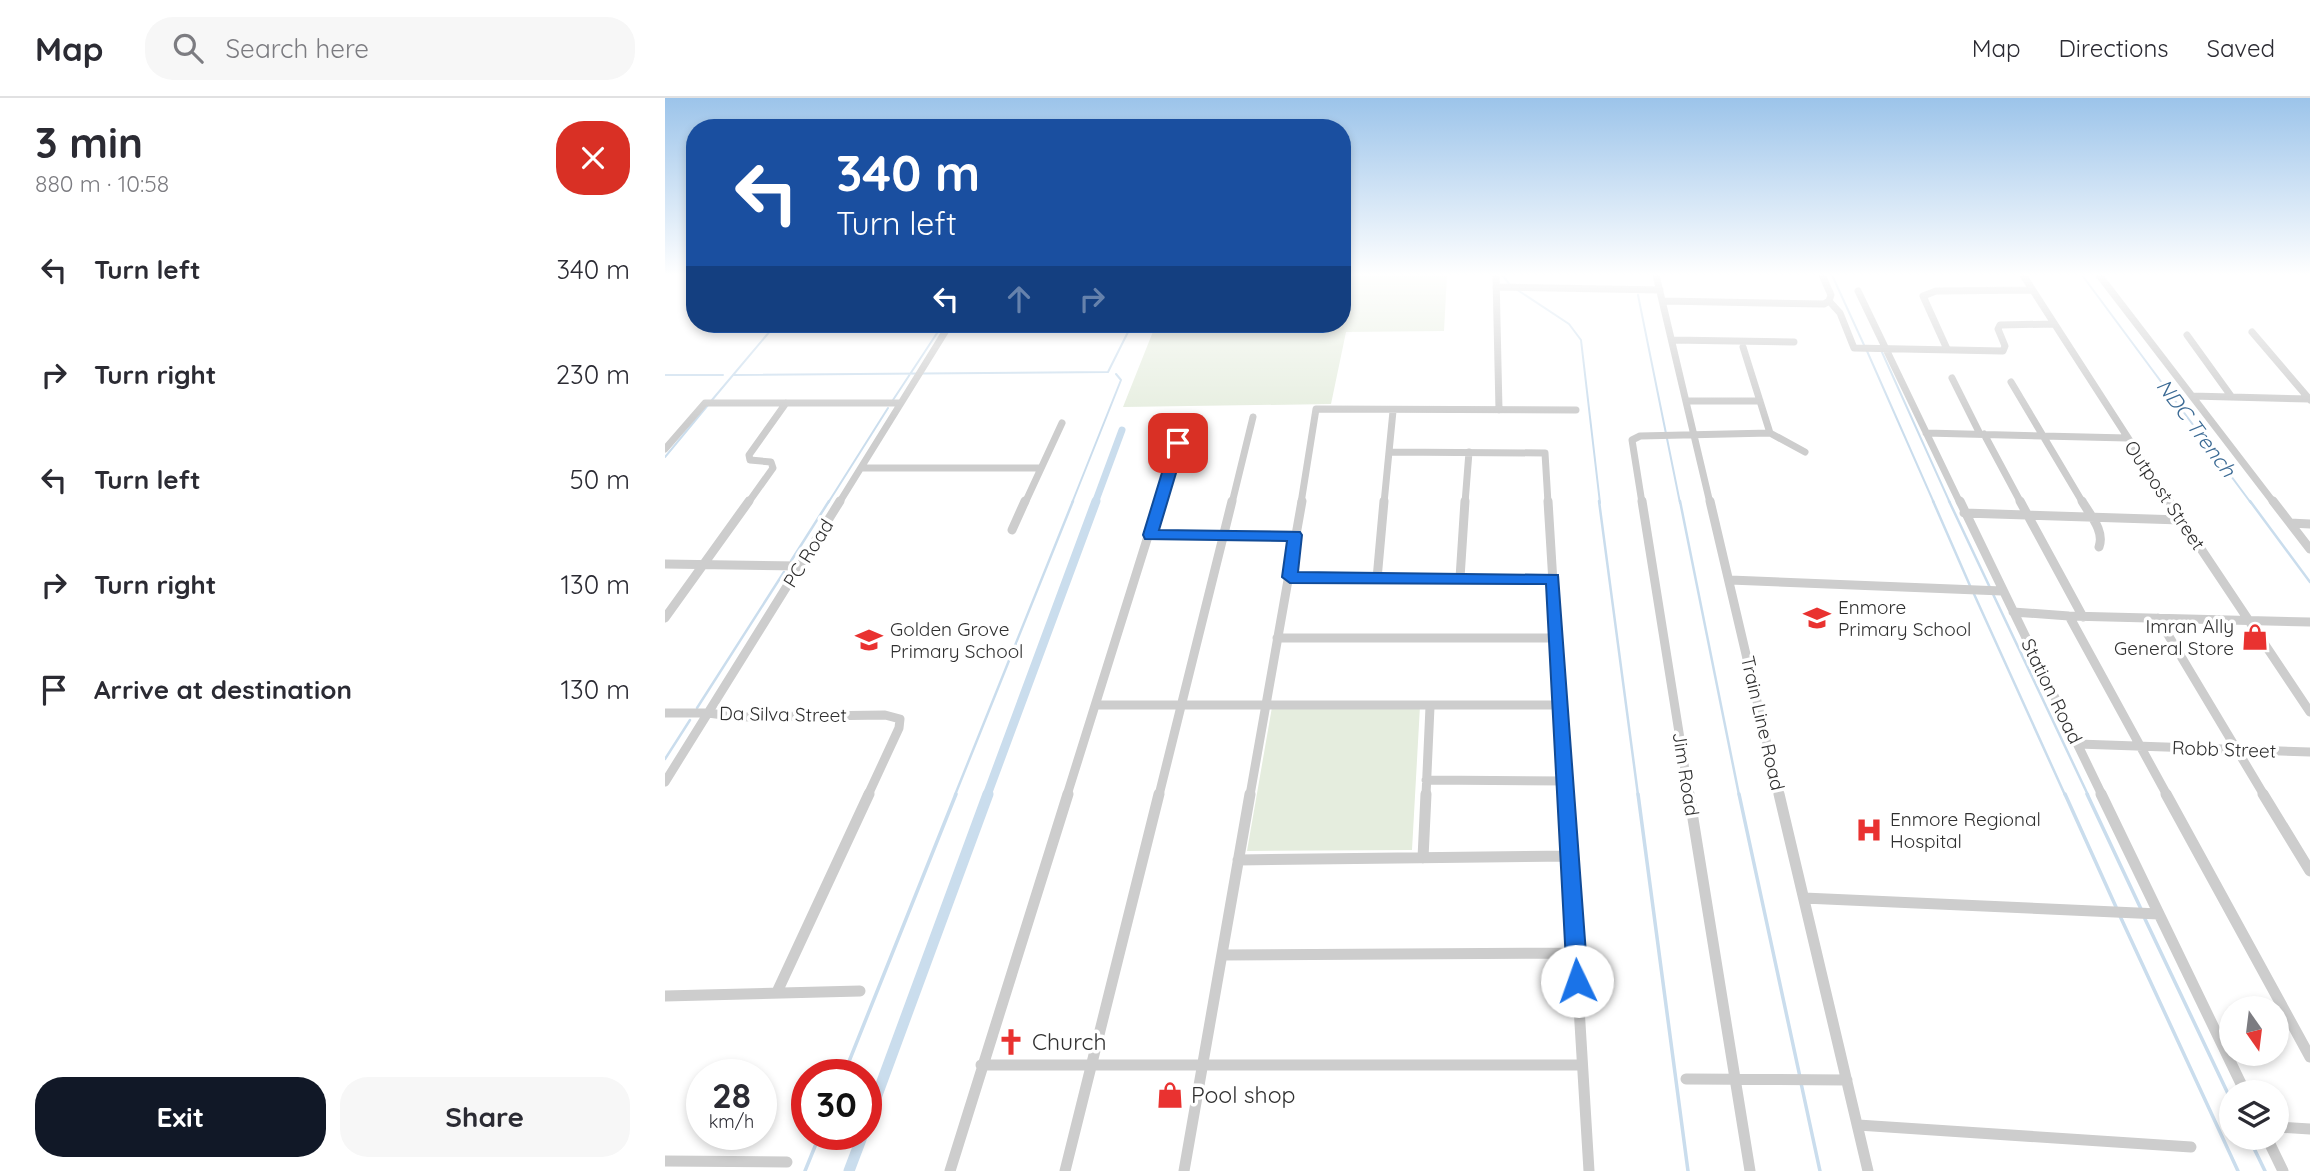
<!DOCTYPE html>
<html lang="en">
<head>
<meta charset="utf-8">
<style>
  body { margin:0; font-family:Quicksand,sans-serif; background:#f7f7f7; color:#2b2b33; height:100vh; display:flex; flex-direction:column; font-size:26px; white-space:nowrap }
  * { box-sizing:border-box; margin:0 }
  p { font-size:23px; color:#7c7c81 }
  .icon { flex:none; width:38px; height:38px; fill:none; stroke:currentColor; stroke-width:2; stroke-linecap:round; stroke-linejoin:round }
  .map { position:relative; flex:1; overflow:hidden }
  .panel { display:flex; flex-direction:column; background:#fff; width:665px }
  .panel>* { flex:none }
  .hud { position:absolute; left:21px; top:21px; width:665px; height:214px; border-radius:28px; box-shadow:0 4px 10px #0003; background:#1a4fa0; color:#fff; overflow:hidden }
  .needle { width:46px; rotate:166deg }
  .controls { position:absolute; left:1554px; top:898px; display:grid; gap:14px }
  .controls a { display:grid; place-items:center; width:70px; height:70px; border-radius:50%; background:#fff; box-shadow:0 4px 10px #0003; font-size:35px }
  .speed { position:absolute; left:21px; top:961px; display:flex; gap:14px; font-size:35px; font-weight:700; text-align:center }
  .speed>* { display:grid; place-content:center; width:91px; height:91px; border-radius:50%; background:#fff; box-shadow:0 4px 10px #0003; line-height:1 }
  .speed small { font-size:18px; font-weight:400 }
  .speed .limit { border:10px solid #d22; background:#fff; color:#111 }
  .pin { position:absolute; display:grid; place-items:center; width:60px; height:60px; color:#fff; margin:-30px; border-radius:14px; box-shadow:0 4px 10px #0006 }
  .me { position:absolute; width:77px; margin:-38px; rotate:357deg; stroke-linejoin:round; filter:drop-shadow(0 0 5px #0008) }
  .turn { display:flex; align-items:center; gap:24px; height:147px; padding:0 35px; font-size:32px }
  .turn .icon { width:91px; height:91px; stroke-width:2.5 }
  .turn b { display:block; font-size:49px; line-height:60px }
  .lanes { display:flex; align-items:center; height:66px; padding:0 35px; background:#0003; justify-content:center; gap:35px; direction:ltr }
  .lanes .off { opacity:.35 }
  .round { display:grid; place-items:center; flex:none; width:74px; height:74px; border-radius:28px; background:#f7f7f7 }
  .headline { display:flex; align-items:center; justify-content:space-between; height:119px; padding:0 35px }
  h1 { font-size:42px; font-weight:700; line-height:52px }
  .button { display:flex; gap:14px; margin-top:auto; padding:14px 35px }
  .button a { flex:1; height:80px; border-radius:28px; background:#111827; color:#fff; font-size:28px; font-weight:700; line-height:80px; text-align:center }
  .button a+a { background:#f7f7f7; color:#2b2b33 }
  ul { padding:0; list-style:none }
  li { display:flex; align-items:center; gap:21px; height:105px; padding:0 35px }
  li div { flex:1 }
  li b { display:block; font-size:26px }
  li em { font-style:normal }
  header { display:flex; align-items:center; gap:42px; box-sizing:border-box; height:98px; padding:0 35px; background:#fff; border-bottom:2px solid #e1e1e2 }
  header strong { font-size:33px }
  nav { display:flex; gap:38px; margin-inline-start:auto; font-size:24px }
  .search { width:490px; height:63px; background:#f7f7f7; display:flex; align-items:center; gap:18px; box-sizing:border-box; padding:0 24px; border-radius:28px; color:#7c7c81; font-size:26px }
  main { display:flex; flex:1; min-height:0 }
  .map>svg:first-child { display:block }
</style>
</head>
<body>
<header>
<strong>Map</strong>
<div class="search"><svg class="icon" aria-label="search" viewBox="0 0 24 24"><circle cx="10" cy="10" r="6"/><path d="M15 15l6 6"/></svg>Search here</div>
<nav><a>Map</a><a>Directions</a><a>Saved</a></nav>
</header>
<main>
<section class="panel">
<div class="headline"><div><h1>3 min</h1><p>880 m · 10:58</p></div><a class="round" style="background:#d93025;color:#fff"><svg class="icon" aria-label="close" viewBox="0 0 24 24"><path d="M6 6l12 12M18 6L6 18"/></svg></a></div>
<ul>
<li><svg class="icon" aria-label="left" viewBox="0 0 24 24"><path d="M17 20v-9H6M10 6l-5 5 5 5"/></svg><div><b>Turn left</b></div><em>340 m</em></li>
<li><svg class="icon" aria-label="right" viewBox="0 0 24 24"><path d="M7 20v-9h11M14 6l5 5-5 5"/></svg><div><b>Turn right</b></div><em>230 m</em></li>
<li><svg class="icon" aria-label="left" viewBox="0 0 24 24"><path d="M17 20v-9H6M10 6l-5 5 5 5"/></svg><div><b>Turn left</b></div><em>50 m</em></li>
<li><svg class="icon" aria-label="right" viewBox="0 0 24 24"><path d="M7 20v-9h11M14 6l5 5-5 5"/></svg><div><b>Turn right</b></div><em>130 m</em></li>
<li><svg class="icon" aria-label="arrive" viewBox="0 0 24 24"><path d="M6 21V4h12l-3 4 3 4H6"/></svg><div><b>Arrive at destination</b></div><em>130 m</em></li>
</ul>
<div class="button"><a>Exit</a><a>Share</a></div>
</section>
<div class="map">
<svg width="1645" height="1073" viewBox="0 0 1645 1073">
  <rect width="100%" height="100%" fill="#fff"/>
  <!-- green -->
  <path fill="#e5edde" d="M677,177H782L779,233L681,234L666,306L458,309L491,226H677Z
    M755,608L747,752L582,753L607,609Z"/>
  <g fill="none" stroke-linecap="round" stroke-linejoin="round">
    <!-- stream-far2 -->
    <path stroke="#cadded" stroke-width="2" d="M837,177L846,188
      M1167,177L1199,247
      M1417,177L1586,405
      M851,191L904,226L916,242L935,405
      M973,197L1015,405
      M1216,252L1285,405
      M1202,253L1269,405
      M0,277H58
      M68,277L443,274L467,226
      M47,302L111,226
      M228,302L278,226
      M0,359L43,307
      M163,405L223,310
      M407,405L456,282L451,276"/>
    <!-- stream-far1 -->
    <path stroke="#cadded" stroke-width="2.5" d="M934,403L973,697
      M1015,403L1074,697
      M1268,403L1306,490
      M1284,403L1423,697
      M1585,403L1645,484
      M126,463L164,403
      M1309,496L1400,697
      M32,610L119,474
      M0,661L25,622
      M290,697L408,403"/>
    <!-- stream -->
    <path stroke="#cadded" stroke-width="3.5" d="M973,696L1023,1073
      M1074,696L1135,979
      M1400,696L1451,809
      M1422,696L1476,811
      M1455,818L1573,1073
      M1480,821L1566,1002
      M179,976L291,696
      M1136,985L1155,1073
      M1584,1040L1600,1073
      M140,1073L155,1036"/>
    <!-- canal-far2 -->
    <path stroke="#cadded" stroke-width="7" d="M430,405L457,332"/>
    <!-- canal-far1 -->
    <path stroke="#cadded" stroke-width="9" d="M322,697L431,403"/>
    <!-- canal -->
    <path stroke="#cadded" stroke-width="11" d="M201,1027L323,696
      M184,1073L198,1036"/>
    <!-- minor-far2 -->
    <path stroke="#cdcdcd" stroke-width="7" d="M831,177L834,312
      M991,177L1045,405
      M1358,177L1505,405
      M1434,177L1609,405
      M831,189L995,192
      M1193,193L1295,405
      M999,203L1159,206L1164,203L1166,197L1157,177
      M1164,203L1175,215L1189,250L1338,253L1340,248L1333,231L1335,227L1389,226
      M1587,234L1645,302
      M1522,237L1566,298
      M1008,242L1129,244
      M1078,249L1105,335L1140,354
      M1282,251L1258,198L1271,193L1366,192
      M1287,280L1315,336
      M1346,284L1418,405
      M1527,298L1645,301
      M1022,303H1095
      M1261,335L1462,340
      M1319,336L1356,405
      M0,351L40,305H235
      M724,354L880,355L883,405
      M196,370H376
      M83,405L108,370L106,364L85,362L84,357L121,305
      M174,405L285,226
      M360,405L397,325
      M494,405L520,321
      M567,405L588,319
      M636,405L651,311L911,312
      M719,405L728,313
      M800,405L804,354
      M977,405L967,342L975,338L1105,335"/>
    <!-- minor-far1 -->
    <path stroke="#cdcdcd" stroke-width="9" d="M883,403L901,697
      M977,403L1024,697
      M1045,403L1114,697
      M1295,403L1437,697
      M1355,403L1418,519
      M1417,403C1425,417 1440,433 1434,449
      M1504,403L1645,614
      M1608,403L1645,451
      M1299,415L1516,422
      M1625,425L1645,426
      M347,432L360,403
      M485,437H630
      M0,466L134,468
      M625,479L888,481
      M795,480L800,403
      M712,481L719,403
      M1065,482L1337,493
      M1348,514L1404,518L1645,524
      M1404,518L1502,697
      M0,520L84,403
      M1493,520L1599,697
      M612,540H892
      M431,607H896
      M0,615H43L74,619L220,617L235,621L234,630L203,697
      M1413,646L1645,654
      M761,682L901,683
      M0,684L175,403
      M402,697L494,403
      M494,697L567,403
      M585,697L637,403
      M761,697L765,609"/>
    <!-- minor -->
    <path stroke="#cdcdcd" stroke-width="11" d="M901,696L924,1073
      M1024,696L1085,1073
      M1114,696L1203,1073
      M1436,696L1580,994
      M1501,696L1645,959
      M1598,696L1645,773
      M758,760L761,696
      M573,762L906,758
      M1139,800L1494,816
      M557,857L911,855
      M112,894L204,696
      M0,898L195,893
      M316,967H917
      M1021,981L1182,982
      M1193,1027L1526,1049
      M1612,1029L1645,1031
      M1602,1040L1618,1073
      M0,1063L122,1064
      M285,1073L403,696
      M400,1073L494,696
      M519,1073L585,696"/>
  </g>
  <!-- sky -->
  <linearGradient id="sky" x2="0" y2="1"><stop stop-color="#9cc4ea"/><stop offset="0.54" stop-color="#fff"/><stop offset="1" stop-color="#fff" stop-opacity="0"/></linearGradient>
  <rect width="1645" height="327" fill="url(#sky)"/>
  <!-- route -->
  <path fill="#1a73e8" stroke="#114b97" stroke-width="2" d="M513,340L520,345L494,432L635,434L637,437L633,474L893,477L923,883L920,890L912,893L905,890L902,883L881,486L625,485L617,479L622,443L480,441L478,437L506,345Z"/>
  <!-- icons -->
  <defs>
    <symbol id="school-bare" viewBox="-9 -9 18 18"><path d="M0-5L7-2L0 1L-7-2ZM-4 1L0 2.5L4 1V4Q0 6-4 4Z" fill="#e93230" stroke="#fff" stroke-width="2.5" paint-order="stroke"/></symbol>
    <symbol id="shop-bare" viewBox="-9 -9 18 18"><path d="M-5-2.5h2.3a2.7 3.5 0 0 1 5.4 0H5L5.5 6h-11ZM-1.5-2.5h3a1.5 2.3 0 0 0-3 0Z" fill="#e93230" stroke="#fff" stroke-width="2.5" paint-order="stroke"/></symbol>
    <symbol id="hospital-bare" viewBox="-9 -9 18 18"><path d="M-5-5h3v3.5h4V-5h3V5h-3V1.5h-4V5h-3Z" fill="#e93230" stroke="#fff" stroke-width="2.5" paint-order="stroke"/></symbol>
    <symbol id="church-bare" viewBox="-9 -9 18 18"><path d="M-1.2-6h2.4v3.5h3.3v2.4h-3.3V6h-2.4V-.1h-3.3v-2.4h3.3Z" fill="#e93230" stroke="#fff" stroke-width="2.5" paint-order="stroke"/></symbol>
  </defs>
  <g fill-rule="evenodd">
    <use href="#school-bare" x="1133" y="501" width="38" height="38"/>
    <use href="#shop-bare" x="1571" y="520" width="38" height="38"/>
    <use href="#school-bare" x="185" y="523" width="38" height="38"/>
    <use href="#hospital-bare" x="1185" y="713" width="38" height="38"/>
    <use href="#church-bare" x="327" y="925" width="38" height="38"/>
    <use href="#shop-bare" x="486" y="978" width="38" height="38"/>
  </g>
  <g text-anchor="middle" stroke-width="7" stroke-linejoin="round" paint-order="stroke">
    <!-- street labels -->
    <g font-size="19" fill="#303030" stroke="#fff">
      <text transform="translate(1500 397) rotate(56)" y="7">Outpost Street</text>
      <text transform="translate(143 455) rotate(-58)" y="7">PC Road</text>
      <text transform="translate(1387 593) rotate(64)" y="7">Station Road</text>
      <text transform="translate(118 616) rotate(1)" y="7">Da Silva Street</text>
      <text transform="translate(1098 625) rotate(77)" y="7">Train Line Road</text>
      <text transform="translate(1559 651) rotate(2)" y="7">Robb Street</text>
      <text transform="translate(1021 676) rotate(81)" y="7">Jim Road</text>
    </g>
    <!-- poi labels -->
    <g font-size="19" fill="#303030" stroke="#fff" text-anchor="start">
      <text x="1173" y="516">Enmore<tspan x="1173" dy="22">Primary School</tspan></text>
      <text x="1569" y="535" text-anchor="end">Imran Ally<tspan x="1569" dy="22">General Store</tspan></text>
      <text x="225" y="538">Golden Grove<tspan x="225" dy="22">Primary School</tspan></text>
      <text x="1225" y="728">Enmore Regional<tspan x="1225" dy="22">Hospital</tspan></text>
    </g>
    <!-- water labels -->
    <g font-size="21" font-style="italic" fill="#3c6b95" stroke="#fff">
      <text transform="translate(1531 330) rotate(53)" y="7">NDC Trench</text>
    </g>
    <!-- near-poi labels -->
    <g font-size="23" fill="#303030" stroke="#fff" text-anchor="start">
      <text x="367" y="952">Church</text>
      <text x="526" y="1005">Pool shop</text>
    </g>
  </g>
</svg>
<div class="controls">
<a><svg class="needle" viewBox="-14 -14 28 28"><path d="M0-13l5 13h-10z" fill="#e53935"/><path d="M0 13l5-13h-10z" fill="#7c7c81"/></svg></a>
<a><svg class="icon" aria-label="layers" viewBox="0 0 24 24"><path d="M12 4l9 5-9 5-9-5zM3 14l9 5 9-5"/></svg></a>
</div>
<div class="speed"><div>28<small>km/h</small></div><div class="limit">30</div></div>
<div class="pin" style="left:513px;top:345px;background:#d93025"><svg class="icon" aria-label="arrive" viewBox="0 0 24 24"><path d="M6 21V4h12l-3 4 3 4H6"/></svg></div>
<svg class="me" style="left:912px;top:883px" viewBox="-20 -20 40 40"><circle r="19" fill="#fff"/><path d="M0-13L10 11 0 6-10 11z" fill="#1a73e8"/></svg>
<div class="hud">
<div class="turn"><svg class="icon" aria-label="left" viewBox="0 0 24 24"><path d="M17 20v-9H6M10 6l-5 5 5 5"/></svg><div><b>340 m</b>Turn left</div></div>
<div class="lanes"><svg class="icon" aria-label="left" viewBox="0 0 24 24"><path d="M17 20v-9H6M10 6l-5 5 5 5"/></svg><svg class="icon off" aria-label="ahead" viewBox="0 0 24 24"><path d="M12 20V5M6 11l6-6 6 6"/></svg><svg class="icon off" aria-label="right" viewBox="0 0 24 24"><path d="M7 20v-9h11M14 6l5 5-5 5"/></svg></div>
</div>
</div>
</main>
</body>
</html>
